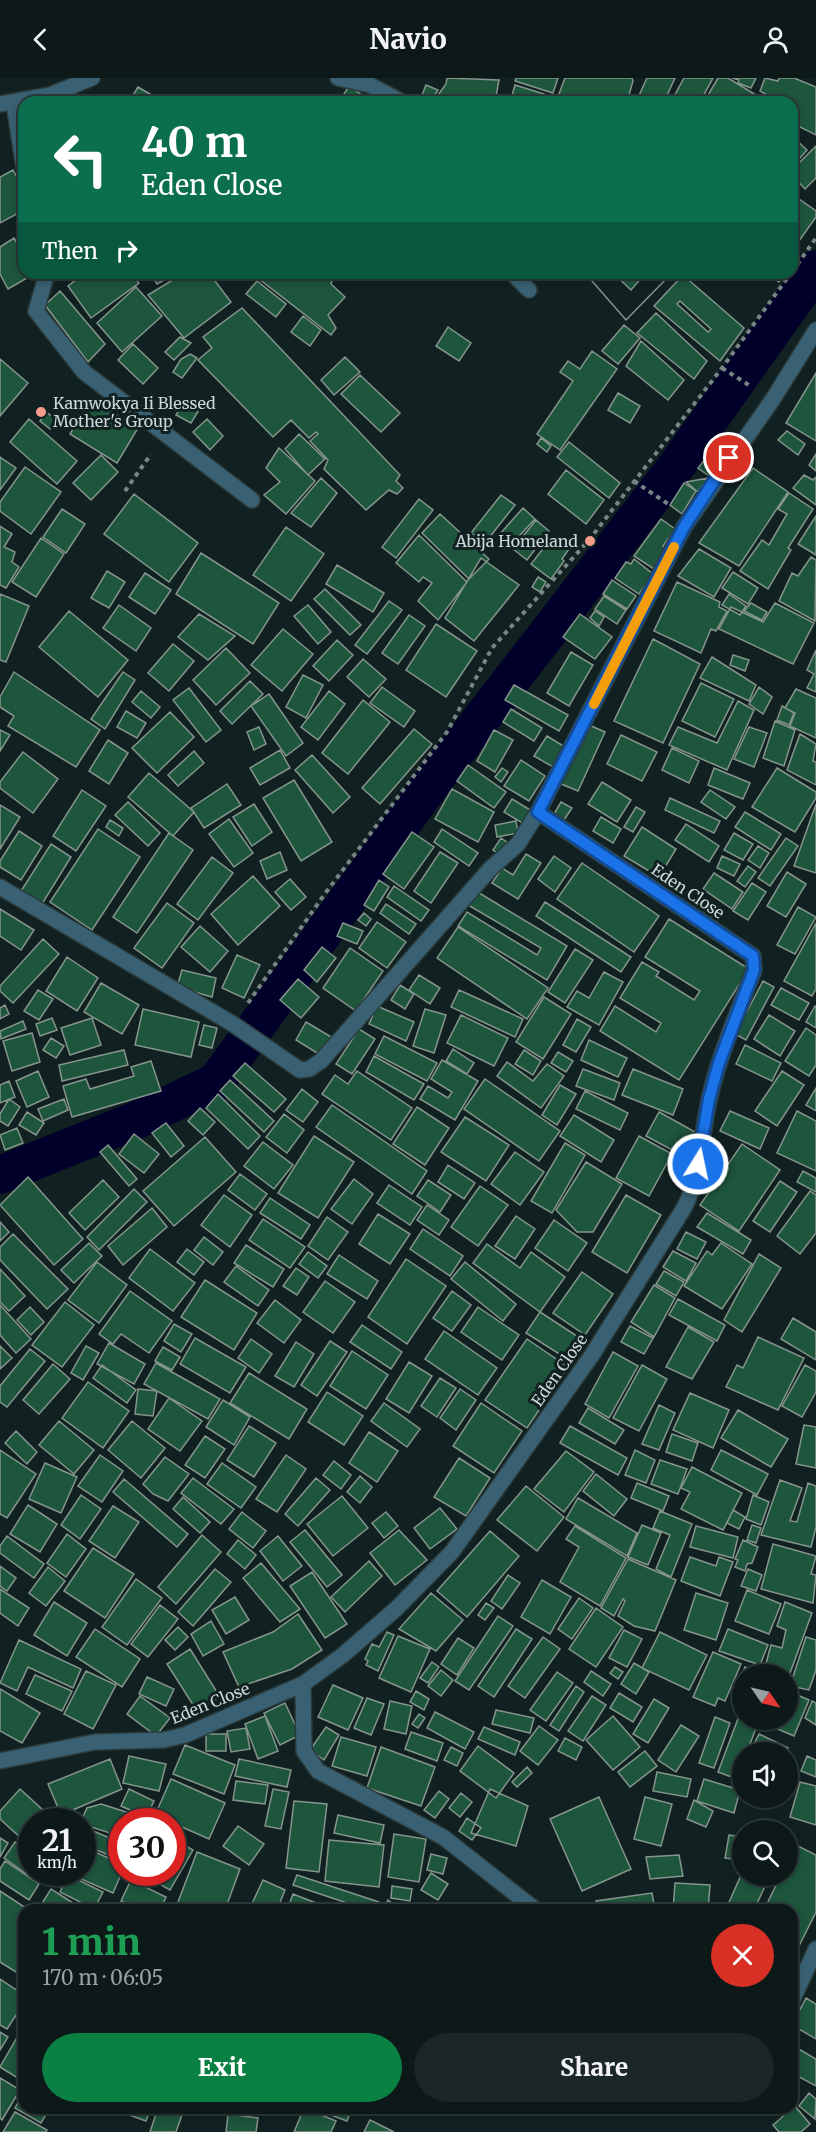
<!DOCTYPE html>
<html lang="en">
<head>
<meta charset="utf-8">
<style>
  body { margin:0; font-family:Merriweather,serif; background:#1b2626; color:#f1f3f6; height:100vh; display:flex; flex-direction:column; font-size:22px; white-space:nowrap }
  * { box-sizing:border-box; margin:0 }
  p { font-size:20px; color:#9aa0a2 }
  .icon { flex:none; width:33px; height:33px; fill:none; stroke:currentColor; stroke-width:2; stroke-linecap:round; stroke-linejoin:round }
  .map { position:relative; flex:1; overflow:hidden }
  .sheet { position:absolute; left:18px; top:1826px; width:780px; height:210px; display:flex; flex-direction:column; background:#0d1919; border-radius:18px; box-shadow:0 3px 9px #0003,0 0 0 2px #2d3838 }
  .sheet>* { flex:none }
  .top-card { position:absolute; left:18px; top:18px; width:780px; height:183px; border-radius:18px; box-shadow:0 3px 9px #0003,0 0 0 2px #2d3838; background:#0b6e4f; color:#fff; overflow:hidden }
  .needle { width:39px; rotate:124deg }
  .fabs { position:absolute; left:732px; top:1586px; display:grid; gap:12px }
  .fabs a { display:grid; place-items:center; width:66px; height:66px; border-radius:50%; background:#0d1919; box-shadow:0 3px 9px #0003,0 0 0 2px #2d3838; font-size:30px }
  .speed { position:absolute; left:18px; top:1730px; display:flex; gap:12px; font-size:30px; font-weight:700; text-align:center }
  .speed>* { display:grid; place-content:center; width:78px; height:78px; border-radius:50%; background:#0d1919; box-shadow:0 3px 9px #0003,0 0 0 2px #2d3838; line-height:1 }
  .speed small { font-size:15px; font-weight:400 }
  .speed .limit { border:9px solid #d22; background:#fff; color:#111 }
  .pin { position:absolute; display:grid; place-items:center; width:51px; height:51px; color:#fff; margin:-26px; border:3px solid #fff; border-radius:50%; box-shadow:0 2px 6px #0007 }
  .me { position:absolute; width:66px; margin:-33px; rotate:10deg; stroke-linejoin:round; filter:drop-shadow(0 0 4px #0008) }
  .turn { display:flex; align-items:center; gap:21px; height:126px; padding:0 24px; font-size:27px }
  .turn .icon { width:78px; height:78px; stroke-width:2.5 }
  .turn b { display:block; font-size:42px; line-height:51px }
  .then { display:flex; align-items:center; height:57px; padding:0 24px; background:#0003; gap:12px; font-size:22px }
  .round { display:grid; place-items:center; flex:none; width:63px; height:63px; border-radius:32px; background:#1b2626 }
  .headline { display:flex; align-items:center; justify-content:space-between; height:102px; padding:0 24px }
  h1 { font-size:36px; font-weight:800; line-height:45px; color:#1e9e55 }
  .primary-button { display:flex; gap:12px; margin-top:auto; padding:12px 24px }
  .primary-button a { flex:1; height:69px; border-radius:36px; background:#0b8043; color:#fff; font-size:24px; font-weight:800; line-height:69px; text-align:center }
  .primary-button a+a { background:#1b2626; color:#f1f3f6 }
  header { display:flex; justify-content:space-between; align-items:center; height:78px; padding:0 24px; background:#0d1919; font-size:27px; font-weight:800 }
  .map>svg:first-child { display:block }
</style>
</head>
<body>
<header><svg class="icon" aria-label="back" viewBox="0 0 24 24"><path d="M15 5l-7 7 7 7"/></svg>Navio<svg class="icon" aria-label="person" viewBox="0 0 24 24"><circle cx="12" cy="8" r="4"/><path d="M4 21q1-7 8-7t8 7"/></svg></header>
<div class="map">
<svg width="816" height="2054" viewBox="0 0 816 2054">
  <rect width="100%" height="100%" fill="#112121"/>
  <g fill="none" stroke-linecap="round" stroke-linejoin="round">
    <!-- canal -->
    <path stroke="#00002b" stroke-width="38" d="M0,1097L139,1041L216,1004L431,706L678,386L816,191"/>
  </g>
  <!-- building -->
  <path fill="#1d553d" stroke="#85958c" stroke-width="1.5" fill-rule="evenodd" d="M447,0L499,2L495,24H469L459,21L458,24H433L446,6Z
    M516,0H558L553,15L515,3Z
    M565,0H632L633,3L627,24H556Z
    M647,0H675L664,24H636Z
    M684,0H713L700,24H671Z
    M718,0H728L756,17L750,24H704Z
    M732,0H756L751,10L738,5L739,2Z
    M765,0L778,3L779,0H794L816,9V57L792,45V24H772L774,21L760,13Z
    M426,7L438,12L432,21L422,17Z
    M515,7L544,16L542,24H510Z
    M349,8L372,24H339Z
    M138,9L160,22L158,24L130,22Z
    M792,58L807,72L792,89Z
    M816,68V100L805,111L792,97V92Z
    M13,92L24,112V132L0,145V99Z
    M792,116L816,133V139L792,173Z
    M14,160L24,177V195L34,196L8,211L0,196V169Z
    M85,195H131L139,205L91,240L68,208Z
    M151,195H177L157,206Z
    M184,195H209L231,224L184,260L148,217Z
    M257,195H334L331,206L345,219L328,237L336,250L331,257L254,197Z
    M585,195H613L631,212L644,197L642,195H672L626,242Z
    M585,195H672L626,242Z
    M775,195H784L779,204L773,200Z
    M683,197L744,250L720,283L654,228ZM680,223L711,251L708,254L677,226Z
    M257,203L286,226L276,239L246,216Z
    M136,209L162,238L122,274L97,245Z
    M60,213L105,266L88,284L45,227Z
    M242,230L400,397L396,403L403,410L397,416L389,412L366,432L324,391L328,382L310,363L318,356L316,354L309,360L291,342L273,359L198,282L212,270L203,259Z
    M656,235L707,283L694,301L637,255Z
    M303,238L321,252L310,268L291,254Z
    M624,247L640,260L618,286L602,273Z
    M448,249L471,265L459,283L436,268Z
    M180,259L191,265L174,282L165,274Z
    M641,263L684,302L668,322L626,288Z
    M133,266L158,290L143,306L118,282Z
    M592,273L617,291L560,372L537,356L573,303L560,294L568,283L580,291Z
    M190,276L197,280L182,300L173,294L181,281Z
    M345,279L360,294L334,317L321,302Z
    M0,281L28,305L0,338Z
    M816,295V363L786,345Z
    M360,297L400,335L381,354L341,316Z
    M618,315L640,328L630,345L608,332Z
    M91,321L138,350L117,385L70,356Z
    M185,323L199,332L191,345L176,337Z
    M46,334L57,342L50,351L40,343Z
    M29,341L77,383L57,406L10,364Z
    M207,341L223,358L210,372L193,354Z
    M787,353L805,366L798,377L778,362Z
    M299,356L325,381L308,397L285,371Z
    M541,360L551,368L547,374L537,366Z
    M569,364L620,405L609,420L557,379Z
    M279,370L315,403L286,436L264,417L280,404L266,390Z
    M816,376V393L809,387Z
    M101,377L118,394L91,422L73,405Z
    M0,379L16,390L0,412Z
    M706,380L716,388L709,398L698,390Z
    M25,389L61,414L31,456L0,433V424Z
    M753,390L788,414L739,488L699,465Z
    M566,392L604,422L586,446L548,416Z
    M804,397L813,402L816,399V427L793,410Z
    M321,400L337,415L311,449L291,435Z
    M708,400L698,414L686,404Z
    M684,405L696,413L682,436L670,427Z
    M789,415L813,431L788,470L791,472L768,511L740,493L762,462L769,467L787,436L778,431Z
    M134,416L198,465L169,504L104,456Z
    M501,417L515,427L485,465L471,455Z
    M419,421L433,432L396,480L382,469Z
    M523,430L535,441L510,468L499,457Z
    M62,431L85,446L66,475L43,459Z
    M440,436L489,481L469,501L422,455Z
    M816,438V477L798,466Z
    M661,441L675,451L663,468L667,471L654,491L634,478Z
    M536,442L549,453L527,482L513,471Z
    M0,448L12,456L4,469L15,474L12,484L19,489L6,510L0,507Z
    M286,449L324,476L291,523L253,497Z
    M419,457L467,504L438,542L418,523L432,505L423,499L419,504L396,485Z
    M553,458L569,471L562,481L564,483L551,501L531,486Z
    M41,460L64,476L36,519L12,504Z
    M699,471L731,490L714,519L678,498Z
    M201,475L279,525L253,566L176,516Z
    M811,479L816,482L815,543L779,523L792,495L798,498Z
    M481,480L519,507L474,563L445,540Z
    M634,481L653,496L639,516L615,500L626,484L631,486Z
    M337,487L384,515L373,534L326,506Z
    M107,493L125,504L109,530L91,520Z
    M733,494L758,510L748,526L722,510Z
    M145,495L171,512L155,536L129,519Z
    M538,499L546,504L540,514L532,509Z
    M612,502L636,518L627,531L603,516Z
    M677,504L720,524L719,529L727,533L716,553L711,551L701,575L654,553Z
    M325,511L361,547L350,557L314,521Z
    M0,516L29,528L6,584L0,582Z
    M729,516L746,528L740,537L722,527Z
    M604,518L626,532L617,546L595,531Z
    M389,523L402,532L367,576L355,567Z
    M751,525L767,534L762,542L744,533Z
    M775,525L814,545L793,586L719,551L731,529L763,544Z
    M119,527L151,550L136,573L103,550Z
    M308,527L331,554L318,566L294,538Z
    M69,533L128,582L98,619L39,569Z
    M595,533L604,539L599,548L590,540Z
    M199,536L235,558L208,582L178,559Z
    M580,536L612,559L595,581L563,559Z
    M409,537L425,548L398,586L382,575Z
    M436,546L477,573L446,619L406,592Z
    M283,551L313,576L282,613L251,587Z
    M653,561L700,586L663,665L614,643Z
    M337,562L353,577L329,603L313,588Z
    M173,566L194,583L169,613L148,595Z
    M226,570L250,595L216,627L193,602Z
    M816,572V614L807,610L814,596L807,592Z
    M571,574L593,587L569,628L547,615Z
    M733,577L749,582L745,593L730,587Z
    M712,579L756,607L749,623L700,600Z
    M363,581L386,601L369,619L347,599Z
    M14,594L100,652L76,689L8,648L14,638L0,629V619Z
    M123,594L135,602L105,651L91,641Z
    M303,597L323,607L306,640L286,629Z
    M250,603L263,616L232,646L220,633Z
    M701,605L734,621L715,659L682,643Z
    M514,607L568,637L559,653L505,622Z
    M382,609L415,633L404,649L370,625Z
    M759,609L772,619L763,636L749,626Z
    M189,610L221,652L206,664L173,622Z
    M796,611L816,620V660L790,648L795,635L785,630Z
    M141,613L160,629L151,640L132,624Z
    M329,613L345,626L318,662L301,649Z
    M269,616L303,665L286,678L251,628Z
    M363,622L390,644L348,696L322,675Z
    M738,623L754,632L727,692L669,667L678,649L717,665Z
    M782,628L794,635L789,647L777,642Z
    M511,631L542,650L534,663L503,644Z
    M126,633L146,645L137,660L117,649Z
    M170,634L194,659L157,695L132,670Z
    M775,643L795,652L784,688L763,680Z
    M589,647L605,654L578,713L559,705Z
    M259,649L266,666L254,672L247,654Z
    M749,649L767,655L754,689L734,681Z
    M414,651L432,666L380,726L362,710Z
    M0,652L10,657L0,673Z
    M494,652L513,662L495,694L477,683Z
    M800,656L816,666L813,683L816,684V707L787,692Z
    M621,657L657,674L642,703L607,686Z
    M547,658L565,669L553,689L534,678Z
    M108,662L128,675L109,706L89,693Z
    M672,670L699,683L689,705L662,692Z
    M280,672L290,690L260,707L250,690Z
    M194,673L204,685L178,708L168,697Z
    M23,674L58,701L33,735L0,710V704Z
    M312,677L350,719L333,735L295,692Z
    M521,682L545,698L529,723L504,708Z
    M468,687L506,714L494,730L457,703Z
    M502,690L508,694L501,704L495,699Z
    M714,690L750,705L743,721L708,707Z
    M777,690L816,714V720L795,754L752,729Z
    M149,695L194,734L173,758L128,719Z
    M294,702L332,764L301,783L263,720Z
    M602,704L631,722L617,744L588,726Z
    M227,706L241,727L204,750L191,730Z
    M452,711L494,734L478,764L435,741Z
    M82,712L106,728L76,773L53,758Z
    M710,712L735,729L726,741L701,724Z
    M670,720L720,743L714,755L665,732Z
    M512,721L532,733L524,746L504,734Z
    M128,724L160,755L148,768L115,737Z
    M561,724L572,730L564,742L554,736Z
    M254,726L272,754L252,768L233,739Z
    M816,726V795L794,788Z
    M0,727L20,739L0,771Z
    M636,729L645,734L633,754L624,749Z
    M745,734L781,756L771,772L735,749Z
    M601,739L621,751L613,765L593,753Z
    M229,741L253,775L234,789L209,756Z
    M110,742L123,750L119,758L106,749Z
    M516,743L518,755L497,759L495,747Z
    M686,746L719,768L709,784L675,762Z
    M642,749L676,771L659,799L624,778Z
    M98,751L140,779L92,852L50,824Z
    M442,751L478,775L469,788L434,764Z
    M19,753L42,768L21,802L0,789V783Z
    M412,754L434,769L404,811L383,796Z
    M169,755L193,772L137,855L113,839Z
    M734,755L753,766L743,782L724,772Z
    M501,760L508,765L500,777L493,772Z
    M786,760L798,768L770,808L758,800Z
    M51,766L71,779L42,826L21,813Z
    M758,768L769,775L760,790L748,782Z
    M280,774L287,792L267,801L260,783Z
    M440,774L458,785L431,825L414,813Z
    M526,776L541,785L518,821L492,805L502,790L513,797Z
    M554,778L571,790L555,814L538,801Z
    M722,778L740,786L734,798L717,790Z
    M212,779L233,795L198,842L177,826Z
    M582,785L659,838L634,874L557,821Z
    M748,788L756,794L745,809L737,803Z
    M787,794L806,806L786,839L767,828Z
    M714,795L743,814L732,831L703,811Z
    M253,798L280,828L238,867L211,836Z
    M290,801L306,819L291,832L275,814Z
    M379,802L389,809L374,833L364,827Z
    M752,805L766,814L748,842L733,833Z
    M394,808L429,832L421,843L387,819Z
    M476,813L567,868L547,902L458,848L467,834L537,877L541,870L468,827Z
    M699,816L724,832L715,846L690,831Z
    M545,824L631,879L621,894L536,838Z
    M167,825L194,845L162,890L134,870Z
    M386,826L416,846L409,856L380,835Z
    M798,829L816,839L795,876L777,867Z
    M0,831L34,852L21,872L0,858Z
    M364,835L371,841L366,848L358,842Z
    M669,841L749,891L679,1002L600,953L615,928L656,954L661,945L620,920L642,884L659,894L656,898L694,922L700,913L645,879Z
    M377,844L406,864L387,890L359,870Z
    M343,845L363,853L357,866L337,858Z
    M816,845V911L812,918L784,903Z
    M200,848L228,873L210,894L181,869Z
    M458,849L548,910L527,941L437,880Z
    M43,861L59,876L13,925L0,913V908Z
    M322,869L336,880L317,904L304,892Z
    M350,870L383,893L356,933L323,910Z
    M575,871L593,882L565,925L548,914Z
    M237,877L260,887L244,920L222,910Z
    M67,879L98,900L77,933L46,913Z
    M182,892L216,900L212,919L177,909Z
    M604,894L623,904L599,947L567,929L577,913L589,920Z
    M419,897L440,910L430,926L409,912Z
    M298,901L319,919L301,940L280,922Z
    M763,903L774,909L746,962L735,956Z
    M101,905L139,927L122,956L84,934Z
    M400,907L414,916L405,931L391,922Z
    M781,910L809,925L799,942L771,927Z
    M38,912L53,921L39,942L24,933Z
    M459,912L523,941L515,959L451,929Z
    M544,919L571,936L543,981L516,964Z
    M5,927L9,936L0,941V930Z
    M377,928L414,944L406,963L369,946Z
    M815,928H816V950L806,944Z
    M143,931L199,944L191,979L135,967Z
    M425,931L446,937L434,975L413,968Z
    M461,937L508,960L494,988L447,965Z
    M769,937L795,953L780,978L754,961Z
    M52,940L57,952L40,958L36,946Z
    M92,940L101,967L70,977L61,950Z
    M577,941L591,949L576,974L563,967Z
    M23,943L26,951L1,961L0,953Z
    M306,944L333,960L322,978L296,962Z
    M204,947L217,950L212,970L199,967Z
    M806,950L816,957V987L809,998L785,983Z
    M359,951L375,961L352,996L336,986Z
    M32,955L40,984L12,993L3,963Z
    M384,958L437,985L427,1003L375,976Z
    M51,960L64,968L56,980L43,972Z
    M589,962L627,980L618,999L581,982Z
    M745,967L781,985L772,1003L736,986Z
    M453,971L474,985L467,996L446,983Z
    M124,972L128,987L62,1003L59,987Z
    M524,972L541,983L533,997L515,986Z
    M558,974L573,983L566,994L551,985Z
    M374,978L424,1006L414,1022L366,994Z
    M442,982L478,1003L455,1042L420,1021L428,1008L448,1020L452,1014L431,1001Z
    M151,983L161,1013L72,1039L63,1008L86,1001L90,1011L134,998L131,989Z
    M507,984L533,1003L547,986L564,998L541,1030L497,998Z
    M245,985L286,1021L274,1034L233,998Z
    M583,991L620,1005L614,1022L576,1008Z
    M633,991L683,1011L673,1037L622,1017Z
    M38,993L49,1019L27,1029L16,1003Z
    M357,993L412,1030L391,1062L322,1016L335,997L348,1006Z
    M782,993L804,1007L777,1048L755,1033Z
    M485,1001L560,1053L539,1083L464,1031Z
    M230,1002L274,1043L264,1054L220,1013Z
    M9,1003L15,1019L0,1025V1007Z
    M560,1007L576,1016L557,1047L542,1037Z
    M816,1010V1033L806,1027Z
    M302,1011L318,1024L303,1044L286,1032Z
    M585,1013L628,1035L620,1052L576,1031Z
    M218,1016L260,1058L248,1071L206,1030Z
    M9,1021L20,1029L8,1048L0,1043V1036Z
    M64,1021L68,1032L43,1043L38,1031Z
    M332,1027L427,1093L412,1116L316,1049Z
    M417,1029L449,1050L425,1087L393,1066Z
    M200,1030L215,1044L203,1057L188,1043Z
    M730,1033L769,1050L760,1071L720,1053Z
    M797,1033L816,1043V1093L777,1075Z
    M27,1034L44,1045L36,1057L19,1047Z
    M659,1034L697,1055L685,1079L646,1058Z
    M284,1036L304,1052L287,1075L266,1059Z
    M574,1037L614,1062L601,1084L560,1058Z
    M465,1039L509,1067L486,1103L441,1074Z
    M166,1045L184,1068L171,1079L152,1055Z
    M17,1050L23,1065L5,1072L0,1057Z
    M134,1056L159,1076L144,1095L119,1076Z
    M314,1058L354,1084L318,1140L278,1115Z
    M639,1058L672,1076L649,1118L616,1100Z
    M205,1059L236,1094L174,1148L143,1113Z
    M263,1064L293,1087L274,1111L244,1088Z
    M565,1065L585,1077L552,1135L531,1123Z
    M742,1066L780,1092L739,1153L700,1127Z
    M108,1067L137,1101L129,1108L100,1074Z
    M515,1074L544,1094L520,1127L491,1106Z
    M586,1084L622,1106L593,1154H577L556,1132Z
    M448,1087L475,1105L464,1121L438,1104Z
    M803,1093L816,1100V1114L797,1104Z
    M240,1096L267,1116L255,1132L228,1112Z
    M28,1099L83,1161L54,1187L0,1127Z
    M354,1101L373,1116L352,1146L331,1131Z
    M103,1102L119,1119L85,1152L69,1135Z
    M428,1102L451,1117L440,1134L417,1118Z
    M780,1103L797,1114L770,1154L753,1143Z
    M389,1107L422,1129L410,1147L377,1125Z
    M480,1108L508,1127L478,1168L451,1149Z
    M134,1111L147,1124L99,1172L87,1159Z
    M810,1113L816,1117V1155L800,1176L777,1158Z
    M224,1117L252,1137L230,1169L201,1147Z
    M626,1117L661,1137L627,1195L592,1174Z
    M270,1120L310,1147L301,1161L260,1135Z
    M427,1127L449,1142L439,1157L417,1142Z
    M152,1130L167,1149L123,1187L108,1168Z
    M707,1135L751,1162L743,1176L697,1149Z
    M378,1136L410,1156L390,1186L359,1166Z
    M516,1138L535,1151L515,1181L495,1168Z
    M327,1139L348,1154L328,1182L308,1168Z
    M263,1141L305,1169L290,1190L249,1162Z
    M554,1142L587,1165L568,1193L535,1170Z
    M0,1144L9,1154L0,1163Z
    M423,1151L463,1178L450,1198L410,1171Z
    M686,1154L706,1164L697,1181L677,1171Z
    M13,1156L68,1211L47,1231L0,1182V1169Z
    M204,1159L223,1174L213,1187L194,1172Z
    M89,1165L102,1178L74,1205L61,1192Z
    M721,1165L752,1186L722,1231L684,1208L707,1173L712,1177Z
    M487,1166L520,1190L531,1174L565,1199L540,1234L473,1185Z
    M246,1167L284,1191L273,1209L234,1185Z
    M150,1171L195,1205L173,1233L129,1200Z
    M187,1171L204,1184L194,1197L177,1184Z
    M673,1173L696,1185L686,1203L663,1189Z
    M308,1174L327,1188L318,1200L299,1186Z
    M759,1176L781,1190L742,1254L724,1242Z
    M339,1177L378,1203L367,1221L327,1196Z
    M406,1181L446,1208L407,1266L368,1239Z
    M97,1184L127,1207L99,1245L68,1222Z
    M465,1184L516,1226L503,1243L451,1201Z
    M236,1188L269,1212L258,1228L224,1204Z
    M296,1190L309,1199L297,1217L283,1208Z
    M0,1191L25,1218L9,1233L0,1224Z
    M664,1193L684,1204L676,1218L656,1206Z
    M582,1194L613,1216L585,1257L553,1235Z
    M205,1202L257,1235L234,1272L181,1239Z
    M325,1203L355,1224L333,1255L303,1234Z
    M654,1207L675,1220L654,1259L631,1244Z
    M130,1213L172,1243L149,1275L121,1256L113,1266L99,1256Z
    M452,1213L471,1227L452,1253L433,1240Z
    M678,1221L725,1247L717,1263L669,1237Z
    M275,1222L301,1242L284,1265L257,1245Z
    M65,1224L94,1247L62,1289L32,1267Z
    M0,1227L31,1261L16,1275L0,1257Z
    M30,1229L44,1244L31,1257L17,1242Z
    M478,1229L519,1257L502,1282L461,1254Z
    M540,1234L586,1264L572,1284L526,1255Z
    M793,1240L816,1254V1282L781,1261Z
    M174,1246L192,1256L181,1274L164,1263Z
    M362,1247L402,1274L391,1291L350,1264Z
    M630,1248L653,1260L644,1276L621,1264Z
    M688,1249L714,1264L692,1301L666,1289Z
    M444,1253L497,1290L478,1317L425,1281Z
    M758,1259L804,1280L778,1332L726,1309L737,1287L743,1290Z
    M195,1260L246,1289L230,1315L180,1286Z
    M251,1261L272,1276L259,1295L238,1280Z
    M527,1261L568,1289L527,1350L485,1322Z
    M330,1263L347,1274L317,1318L301,1307Z
    M296,1264L314,1276L294,1309L275,1298Z
    M109,1265L145,1286L134,1306L97,1286Z
    M0,1268L12,1280L0,1291Z
    M86,1268L99,1275L83,1302L71,1295Z
    M163,1269L180,1279L172,1292L155,1283Z
    M30,1271L45,1283L7,1329L0,1324V1308Z
    M352,1273L388,1297L366,1331L330,1308Z
    M613,1274L638,1288L609,1340L585,1326Z
    M409,1284L432,1298L409,1335L386,1321Z
    M156,1285L220,1321L208,1341L144,1306Z
    M53,1286L70,1301L39,1336L23,1322Z
    M102,1287L136,1312L127,1325L93,1300Z
    M642,1287L667,1301L639,1353L613,1340Z
    M805,1287L816,1293V1314L802,1339L782,1328Z
    M249,1295L307,1331L289,1361L230,1325Z
    M440,1300L456,1310L437,1339L421,1328Z
    M88,1304L129,1333L103,1370L62,1340Z
    M138,1311L157,1313L153,1338L135,1336Z
    M460,1311L476,1322L456,1352L440,1340Z
    M327,1314L363,1338L344,1367L308,1344Z
    M690,1315L729,1332L713,1370L673,1352Z
    M169,1320L202,1343L180,1373L148,1351Z
    M223,1322L250,1339L234,1367L206,1349Z
    M384,1325L420,1351L407,1369L371,1343Z
    M481,1325L522,1353L494,1395L453,1368Z
    M659,1327L675,1335L659,1372L642,1366Z
    M588,1330L624,1352L615,1366L579,1345Z
    M738,1332L788,1361L771,1389L721,1360Z
    M59,1343L94,1372L74,1396L39,1367Z
    M132,1343L165,1370L141,1400L108,1372Z
    M804,1347L816,1349V1390L796,1386Z
    M249,1348L276,1365L254,1399L227,1382Z
    M570,1348L627,1380L618,1397L560,1365Z
    M16,1353L37,1374L27,1386L5,1365Z
    M369,1354L398,1373L377,1404L349,1385Z
    M672,1356L698,1365L692,1383L666,1374Z
    M205,1358L225,1371L205,1400L185,1387Z
    M0,1372L36,1396L7,1440L0,1436Z
    M635,1372L655,1382L646,1405L625,1397Z
    M721,1372L768,1396L757,1417L711,1392Z
    M566,1373L594,1394L564,1434L534,1411Z
    M100,1377L123,1393L102,1424L78,1408Z
    M286,1377L306,1391L277,1434L256,1421Z
    M165,1379L189,1396L168,1423L153,1416L143,1406Z
    M459,1380L490,1400L466,1438L434,1419Z
    M660,1382L687,1391L678,1416L651,1406Z
    M334,1383L351,1397L341,1411L323,1397Z
    M45,1385L77,1399L61,1435L29,1421Z
    M222,1385L256,1409L241,1430L207,1406Z
    M692,1389L742,1415L723,1452L681,1431L690,1414L681,1410Z
    M596,1396L627,1421L614,1438L583,1413Z
    M360,1398L372,1409L360,1425L347,1414Z
    M193,1400L234,1431L221,1446L181,1415Z
    M316,1400L330,1412L298,1448L285,1436Z
    M124,1401L188,1456L177,1469L113,1414Z
    M780,1402L802,1410L790,1443L797,1444L808,1405L816,1408V1449L811,1469L761,1457Z
    M637,1405L669,1418L663,1433L631,1420Z
    M526,1408L564,1439L537,1473L497,1442Z
    M81,1417L101,1431L80,1461L61,1447Z
    M753,1417L769,1424L761,1447L746,1441Z
    M342,1418L368,1450L333,1478L307,1446Z
    M183,1419L210,1444L200,1455L173,1431Z
    M578,1420L637,1455L627,1478L566,1441Z
    M28,1427L57,1446L40,1474L10,1456Z
    M113,1428L139,1444L115,1480L89,1463Z
    M440,1430L457,1451L430,1471L414,1450Z
    M733,1432L745,1439L739,1451L727,1445Z
    M660,1433L692,1446L671,1499L656,1491L670,1457L653,1450Z
    M242,1434L266,1453L253,1470L229,1451Z
    M386,1434L398,1448L384,1460L372,1445Z
    M642,1447L661,1455L648,1487L628,1479Z
    M752,1447L761,1450L756,1465L747,1462Z
    M575,1448L626,1480L600,1528L560,1504L579,1469L566,1461Z
    M696,1448L738,1459L733,1480L690,1469Z
    M305,1452L342,1497L327,1509L290,1464Z
    M399,1452L427,1482L395,1507L370,1475Z
    M490,1453L519,1478L467,1539L437,1513Z
    M67,1456L86,1471L66,1499L47,1485Z
    M202,1457L221,1474L176,1526L158,1509Z
    M7,1458L44,1486L34,1500L0,1475V1468Z
    M278,1458L302,1488L283,1503L260,1473Z
    M238,1462L256,1477L245,1491L227,1476Z
    M743,1462L758,1469L752,1485L747,1486L745,1493L735,1489L738,1482L735,1481Z
    M773,1466L816,1478L811,1496L816,1497L813,1525L761,1511Z
    M93,1470L134,1496L105,1540L64,1513Z
    M690,1479L716,1488L719,1479L733,1484L720,1518L681,1503Z
    M628,1481L676,1502L655,1553L634,1548L618,1538L625,1523L623,1521L614,1538L601,1530Z
    M369,1483L382,1498L345,1534L331,1519Z
    M261,1485L300,1531L280,1544L243,1500Z
    M0,1488L16,1500L7,1513L0,1508Z
    M48,1489L65,1503L46,1528L29,1515Z
    M215,1491L231,1504L193,1548L178,1534Z
    M748,1491L762,1497L756,1513L741,1508Z
    M312,1494L347,1546L325,1560L290,1508Z
    M508,1497L520,1505L502,1531L491,1523Z
    M136,1501L162,1520L127,1567L102,1549Z
    M542,1502L571,1519L550,1556L521,1539Z
    M0,1511L29,1530L18,1548L0,1535Z
    M747,1512L781,1526L769,1556L735,1543Z
    M431,1515L463,1542L436,1573L399,1551Z
    M696,1515L728,1525L716,1562L684,1552Z
    M235,1519L249,1542L226,1556L212,1532Z
    M579,1520L593,1530L572,1561L558,1551Z
    M54,1524L87,1545L67,1578L34,1557Z
    M785,1524L812,1535L790,1595L765,1589L771,1567L782,1570L786,1552L777,1548Z
    M486,1525L494,1530L485,1542L478,1537Z
    M160,1527L178,1541L148,1579L131,1566Z
    M596,1530L623,1549L596,1589L569,1571Z
    M298,1536L322,1572L292,1591L239,1609L223,1574L273,1554Z
    M498,1538L513,1548L469,1612L455,1603Z
    M211,1543L224,1566L203,1578L191,1556Z
    M178,1549L188,1559L175,1572L165,1562Z
    M95,1551L140,1581L122,1609L76,1579Z
    M516,1551L532,1561L494,1619L478,1608Z
    M728,1551L768,1567L760,1587L719,1573Z
    M624,1552L642,1561L627,1589L609,1580Z
    M387,1554L394,1557L378,1593L366,1587L368,1583L365,1581L372,1566L379,1569Z
    M660,1554L707,1577L689,1612L642,1590Z
    M398,1558L430,1571L411,1614L379,1600Z
    M543,1559L560,1571L525,1620L508,1608Z
    M806,1559L816,1562V1592L809,1612L790,1608Z
    M458,1560L474,1570L457,1597L441,1586Z
    M19,1562L81,1591L73,1610L28,1589L17,1613L0,1605Z
    M190,1571L220,1619L197,1633L167,1586Z
    M713,1574L741,1586L725,1623L718,1620L715,1628L693,1619Z
    M432,1584L439,1589L428,1605L420,1600Z
    M634,1585L649,1594L636,1616L621,1606Z
    M615,1589L623,1594L618,1601L610,1595Z
    M745,1589L759,1595L742,1596V1618L735,1615Z
    M441,1592L453,1602L441,1618L428,1608Z
    M86,1593L116,1607L93,1651L64,1636Z
    M591,1593L611,1606L603,1618L584,1604Z
    M557,1594L573,1605L546,1643L530,1632Z
    M35,1597L72,1613L62,1633L26,1616Z
    M147,1599L174,1611L166,1628L139,1616Z
    M333,1607L363,1620L348,1652L318,1639Z
    M576,1608L584,1614L559,1653L550,1647Z
    M0,1611L40,1635L22,1665L0,1653Z
    M416,1613L429,1621L424,1632L410,1624Z
    M788,1613L809,1622L794,1658L764,1645L765,1641H788Z
    M619,1615L642,1629L633,1644L610,1630Z
    M140,1618L170,1640L156,1658L127,1636Z
    M592,1618L606,1627L583,1663L568,1653Z
    M367,1620L384,1626L371,1657L354,1650Z
    M654,1621L669,1630L648,1665L633,1656Z
    M390,1623L412,1628L406,1656L384,1651Z
    M812,1623L816,1625V1647L805,1640Z
    M285,1625L300,1657L280,1667L264,1635Z
    M496,1632L534,1640L530,1655L492,1646Z
    M435,1634L474,1654L465,1671L427,1650Z
    M419,1636L425,1640L418,1650L412,1646Z
    M265,1638L278,1673L258,1681L245,1646Z
    M613,1638L640,1669L613,1692L586,1662Z
    M739,1638L758,1645L747,1674H742V1687L737,1701L718,1694Z
    M715,1639L730,1645L714,1690L699,1685Z
    M681,1647L699,1658L676,1694L658,1682Z
    M539,1648L558,1662L538,1687L520,1673Z
    M326,1649L339,1657L324,1682L310,1672Z
    M484,1649L520,1664L515,1677L478,1661Z
    M246,1650L250,1671L231,1674L227,1653Z
    M411,1654L443,1665L437,1683L405,1671Z
    M206,1656H226V1673H206Z
    M759,1656L788,1670L787,1674H760L752,1670Z
    M341,1659L376,1669L367,1698L332,1688Z
    M565,1660L582,1669L576,1682L558,1673Z
    M185,1667L235,1687L224,1716L173,1696Z
    M478,1668L514,1695L496,1720L460,1693Z
    M381,1669L435,1689L421,1728L367,1710Z
    M451,1669L463,1675L457,1688L444,1682Z
    M645,1673L657,1688L630,1709L618,1694Z
    M129,1678L166,1686L159,1713L123,1705Z
    M807,1678L816,1682V1699L801,1693Z
    M110,1681L122,1711L61,1737L48,1706Z
    M239,1681L291,1692L287,1709L235,1698Z
    M527,1689L532,1695L517,1709L512,1704Z
    M657,1694L691,1701L687,1719L653,1713Z
    M171,1701L225,1725L209,1761L155,1737Z
    M704,1701L740,1712L734,1735L697,1723Z
    M236,1703L268,1707L265,1726L233,1722Z
    M800,1704L816,1708V1747L790,1739Z
    M20,1711L55,1743H32V1770L0,1741V1733Z
    M129,1711L154,1723L146,1739L121,1728Z
    M273,1711L289,1714L281,1751L265,1748Z
    M490,1711L528,1728L516,1768L471,1755Z
    M439,1713L449,1721L435,1740L424,1732Z
    M461,1715L472,1724L460,1739L449,1730Z
    M599,1719L631,1791L582,1813L550,1741Z
    M645,1719L672,1726L661,1768L634,1761Z
    M758,1719H772L770,1726L757,1721Z
    M694,1722L713,1733L706,1749L687,1741Z
    M294,1723L327,1726L319,1794L286,1790Z
    M101,1726L139,1738L137,1743H122V1759L82,1746L81,1743L87,1730Z
    M338,1737L384,1747L380,1765L334,1755Z
    M467,1740L481,1750L472,1762L459,1753Z
    M238,1748L264,1766L249,1787L223,1768Z
    M86,1750L122,1765L121,1782L82,1766Z
    M394,1756L426,1761L419,1804L388,1799Z
    M729,1757L742,1759V1782L725,1780Z
    M0,1760L8,1765L0,1779Z
    M172,1760L193,1772L170,1812L138,1794H172Z
    M329,1762L384,1767L379,1809L325,1803Z
    M788,1763L816,1777V1834L799,1868L792,1864V1832H764L778,1803L767,1797H788Z
    M15,1764L32,1776V1794H34L31,1799L4,1780Z
    M86,1770L122,1786V1794L113,1815L74,1798L76,1794H82V1778Z
    M197,1774L240,1791L225,1832H175Z
    M431,1776L447,1780L443,1796L427,1792Z
    M679,1777L683,1798L650,1801L646,1779Z
    M5,1783L39,1806L29,1822L0,1803V1791Z
    M431,1795L448,1806L438,1822L421,1812Z
    M742,1795L767,1804L754,1832L726,1831Z
    M68,1797L103,1814L94,1831L60,1814Z
    M297,1797L379,1824L377,1832H368L293,1807Z
    M131,1802L166,1819L160,1832H139L121,1823Z
    M263,1802L285,1812L277,1832H249Z
    M675,1805L710,1807L708,1832H673Z
    M392,1808L412,1811L410,1823L391,1820Z
    M51,1811L84,1832L39,1830Z
    M0,1813L29,1832H24V1899L0,1884Z
    M652,1815L655,1832H597L596,1823Z
    M293,1816L334,1832H287Z
    M388,1822L401,1832H382Z
    M117,1825L130,1832H114Z
    M0,1901L24,1917V1925L7,1951L0,1947Z
    M806,1920L816,1926V1961L792,1947Z
    M0,1954L8,1959L0,1972Z
    M19,1956L24,1959V2004L0,1989Z
    M792,1967L816,1981V2008L792,1995Z
    M0,2000L20,2012L2,2042L0,2040Z
    M24,2014V2030H50L41,2045L15,2030Z
    M809,2015L816,2021L815,2041L799,2028Z
    M795,2028L810,2046L801,2054H779L773,2047Z
    M110,2030H151L146,2043Z
    M158,2030L182,2037L176,2054H150Z
    M304,2030L336,2043L331,2054H294Z
    M331,2030L350,2035L347,2043L328,2036Z
    M15,2034L47,2052L46,2054H3Z
    M228,2036L258,2040L256,2054H226Z
    M370,2042L394,2054H364Z"/>
  <g fill="none" stroke-linecap="round" stroke-linejoin="round">
    <defs>
      <path id="service" d="M338,0L370,7L402,24
        M512,195L529,212"/>
      <path id="minor" d="M0,26L50,17L92,0
        M14,26L24,91
        M47,195L36,233L84,294L252,422
        M0,809L233,946L300,992L309,991L321,983L491,790L518,766L538,734L684,449L773,321L816,252
        M303,1606L304,1673L318,1693L443,1759L536,1832
        M0,1683L95,1664L164,1662L185,1657L303,1606L343,1577L397,1530L452,1474L592,1277L684,1130C702,1096 701,1055 710,1018C720,975 738,934 754,892L753,878L538,734
        M792,1923L816,1871"/>
    </defs>
    <!-- service casing -->
    <use href="#service" stroke="#2b3b3b" stroke-width="18"/>
    <!-- minor casing -->
    <use href="#minor" stroke="#2b3b3b" stroke-width="18"/>
    <!-- path -->
    <path stroke="#788585" stroke-width="4" stroke-dasharray="4.5 4.5" stroke-linecap="butt" d="M792,194L816,160
      M722,290L752,309
      M634,403L668,426
      M125,413L151,376
      M248,925L324,817L447,654L492,570L589,462L722,290L791,195"/>
    <!-- service -->
    <use href="#service" stroke="#396173" stroke-width="15"/>
    <!-- minor -->
    <use href="#minor" stroke="#396173" stroke-width="15"/>
  </g>
  <g fill="none" stroke-linecap="round" stroke-linejoin="round">
    <defs>
      <path id="route" d="M698,1086L709,1021L719,985L754,892L753,878L538,734L684,449L729,380"/>
    </defs>
    <!-- route casing -->
    <use href="#route" stroke="#114b97" stroke-width="15"/>
    <!-- route -->
    <use href="#route" stroke="#1a73e8" stroke-width="10"/>
    <!-- slow -->
    <path stroke="#f59e0b" stroke-width="10" d="M594,626L674,469"/>
  </g>
  <!-- markers -->
  <g fill="#f49d8d" stroke="#112121" stroke-width="2">
    <circle cx="41" cy="334" r="6"/>
    <circle cx="590" cy="463" r="6"/>
  </g>
  <g text-anchor="middle" stroke-width="6" stroke-linejoin="round" paint-order="stroke">
    <!-- poi labels -->
    <g font-size="16" fill="#ced8d8" stroke="#112121" text-anchor="start">
      <text x="53" y="331">Kamwokya Ii Blessed<tspan x="53" dy="18">Mother's Group</tspan></text>
      <text x="578" y="469" text-anchor="end">Abija Homeland</text>
    </g>
    <!-- street labels -->
    <g font-size="16" fill="#ced8d8" stroke="#112121">
      <text transform="translate(688 813) rotate(34)" y="6">Eden Close</text>
      <text transform="translate(559 1292) rotate(-55)" y="6">Eden Close</text>
      <text transform="translate(210 1625) rotate(-22)" y="6">Eden Close</text>
    </g>
  </g>
</svg>
<div class="fabs">
<a><svg class="needle" viewBox="-14 -14 28 28"><path d="M0-13l5 13h-10z" fill="#e53935"/><path d="M0 13l5-13h-10z" fill="#9aa0a2"/></svg></a>
<a><svg class="icon" aria-label="sound" viewBox="0 0 24 24"><path d="M4 9h4l5-4v14l-5-4H4zM17 9q2 3 0 6"/></svg></a>
<a><svg class="icon" aria-label="search" viewBox="0 0 24 24"><circle cx="10" cy="10" r="6"/><path d="M15 15l6 6"/></svg></a>
</div>
<div class="speed"><div>21<small>km/h</small></div><div class="limit">30</div></div>
<div class="pin" style="left:729px;top:380px;background:#d93025"><svg class="icon" aria-label="arrive" viewBox="0 0 24 24"><path d="M6 21V4h12l-3 4 3 4H6"/></svg></div>
<svg class="me" style="left:698px;top:1086px" viewBox="-20 -20 40 40"><circle r="17" fill="#1a73e8" stroke="#fff" stroke-width="3"/><path d="M0-11L8 9 0 5-8 9z" fill="#fff"/></svg>
<div class="top-card">
<div class="turn"><svg class="icon" aria-label="left" viewBox="0 0 24 24"><path d="M17 20v-9H6M10 6l-5 5 5 5"/></svg><div><b>40 m</b>Eden Close</div></div>
<div class="then">Then<svg class="icon" aria-label="right" viewBox="0 0 24 24"><path d="M7 20v-9h11M14 6l5 5-5 5"/></svg></div>
</div>
<section class="sheet">
<div class="headline"><div><h1>1 min</h1><p>170 m · 06:05</p></div><a class="round" style="background:#d93025;color:#fff"><svg class="icon" aria-label="close" viewBox="0 0 24 24"><path d="M6 6l12 12M18 6L6 18"/></svg></a></div>
<div class="primary-button"><a>Exit</a><a>Share</a></div>
</section>
</div>
</body>
</html>
